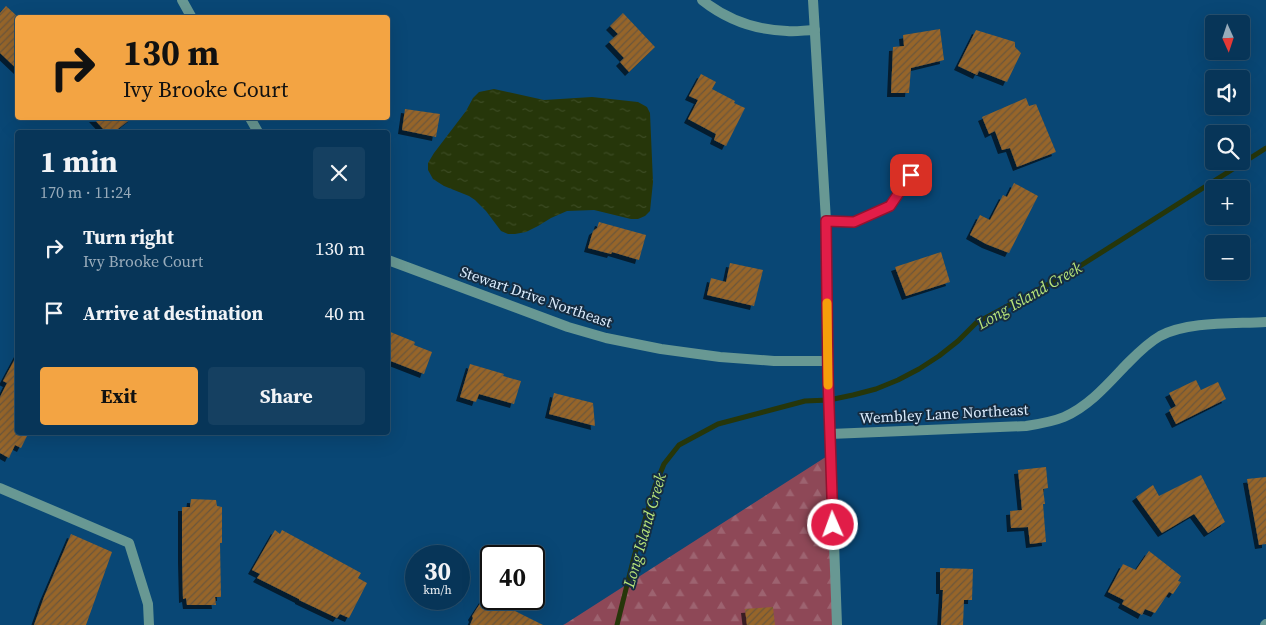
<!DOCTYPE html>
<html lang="en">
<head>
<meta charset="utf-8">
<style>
  body { margin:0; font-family:"Source Serif 4",serif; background:#154061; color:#f1f3f6; height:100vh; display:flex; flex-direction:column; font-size:19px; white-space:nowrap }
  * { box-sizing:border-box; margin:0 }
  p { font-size:16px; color:#98abba }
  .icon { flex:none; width:28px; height:28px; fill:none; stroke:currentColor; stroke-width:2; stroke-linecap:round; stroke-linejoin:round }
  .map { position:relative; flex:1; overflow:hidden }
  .sheet { position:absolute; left:15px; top:130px; width:375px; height:305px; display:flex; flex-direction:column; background:#073558; border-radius:5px; box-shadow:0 5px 20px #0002,0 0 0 1px #28506e }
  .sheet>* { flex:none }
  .banner { position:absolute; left:15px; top:15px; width:375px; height:105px; border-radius:5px; box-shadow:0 5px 20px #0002,0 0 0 1px #28506e; background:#f3a443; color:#111; overflow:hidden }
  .needle { width:32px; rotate:177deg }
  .fabs { position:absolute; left:1205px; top:15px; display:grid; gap:10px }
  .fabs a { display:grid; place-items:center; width:45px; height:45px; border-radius:5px; background:#073558; box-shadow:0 5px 20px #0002,0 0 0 1px #28506e; font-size:25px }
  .speed { position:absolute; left:405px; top:545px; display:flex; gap:10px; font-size:25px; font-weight:700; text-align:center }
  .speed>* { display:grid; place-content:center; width:65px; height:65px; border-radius:50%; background:#073558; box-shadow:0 5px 20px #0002,0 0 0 1px #28506e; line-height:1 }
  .speed small { font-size:12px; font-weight:400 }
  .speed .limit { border:2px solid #111; border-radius:8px; background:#fff; color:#111 }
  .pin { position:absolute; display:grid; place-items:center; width:42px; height:42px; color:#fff; margin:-21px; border-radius:10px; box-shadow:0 2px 8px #0006 }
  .me { position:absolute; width:55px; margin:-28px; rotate:358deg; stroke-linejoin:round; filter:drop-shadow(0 0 4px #0008) }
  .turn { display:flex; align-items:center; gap:18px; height:105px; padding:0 25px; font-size:22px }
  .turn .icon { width:65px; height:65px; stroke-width:2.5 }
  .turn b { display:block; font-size:35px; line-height:42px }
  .round { display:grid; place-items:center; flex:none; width:52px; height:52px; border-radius:5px; background:#154061 }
  .summary { display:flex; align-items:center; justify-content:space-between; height:85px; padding:0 25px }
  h1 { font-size:30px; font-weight:700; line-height:38px }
  .action { display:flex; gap:10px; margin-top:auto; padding:10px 25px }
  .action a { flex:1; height:58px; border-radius:5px; background:#f3a443; color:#111; font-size:20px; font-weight:700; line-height:58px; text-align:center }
  .action a+a { background:#154061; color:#f1f3f6 }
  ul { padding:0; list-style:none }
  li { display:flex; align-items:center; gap:15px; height:65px; padding:0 25px }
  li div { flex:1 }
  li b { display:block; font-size:19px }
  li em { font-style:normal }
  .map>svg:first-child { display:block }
</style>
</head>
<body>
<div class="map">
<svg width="1266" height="625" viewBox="0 0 1266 625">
  <defs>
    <pattern id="forest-firs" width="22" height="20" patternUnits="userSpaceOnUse" patternTransform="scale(1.25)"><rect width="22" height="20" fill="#8e4857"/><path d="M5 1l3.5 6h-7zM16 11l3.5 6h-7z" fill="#9d6370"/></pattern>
    <pattern id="water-ripples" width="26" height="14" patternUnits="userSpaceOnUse" patternTransform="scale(1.25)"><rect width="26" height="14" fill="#26360a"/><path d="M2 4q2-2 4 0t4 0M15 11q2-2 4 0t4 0" fill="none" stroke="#3b4a22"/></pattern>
    <pattern id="building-hatch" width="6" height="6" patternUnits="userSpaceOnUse" patternTransform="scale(1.25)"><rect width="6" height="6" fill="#96652a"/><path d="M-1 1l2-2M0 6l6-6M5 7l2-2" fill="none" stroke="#6c563b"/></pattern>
    <filter id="shadow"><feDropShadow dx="-4" dy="4" stdDeviation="0" flood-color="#0009"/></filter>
  </defs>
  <rect width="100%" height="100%" fill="#094775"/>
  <!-- forest -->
  <path fill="url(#forest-firs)" d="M832,453L838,625H563L565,624Z"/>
  <!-- water -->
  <path fill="url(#water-ripples)" d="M494,89L544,100L592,97L638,102L647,107L650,113L653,182L650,211L645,216L638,219H631L594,210L567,211L551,218L538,226L526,232L515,234H508L501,231L486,211L475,200L469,196L444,186L433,179L428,170V163L434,153L466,111L473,98L479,92Z"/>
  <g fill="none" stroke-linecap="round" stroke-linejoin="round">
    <!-- stream -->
    <path stroke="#26360a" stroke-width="5" d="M617,625L634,557L655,486L664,464L679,445L718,424L805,401L829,400L853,395L876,389L898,380L919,369L939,356L958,341L976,323L1069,273L1266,148"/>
  </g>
  <!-- building -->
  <path fill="url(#building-hatch)" filter="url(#shadow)" d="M6,6L18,17V70L0,53V13Z
    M623,13L655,47L629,72L620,62L624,58L609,42L618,34L610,26Z
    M940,29L944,60L911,68L909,93H891L893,47L904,46L903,35Z
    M976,30L1015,42V47L1021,53L1007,82L979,71L977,75L958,66Z
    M701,74L716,82L712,89L735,101L734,103L745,108L726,146L714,140L716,134L688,119L698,100L689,96Z
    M1026,98L1029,106L1036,104L1056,152L1017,167L1010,148L1002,150L995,131L989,134L982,117Z
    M405,109L440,114L436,137L402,130Z
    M93,118H132L114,132H106Z
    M1014,183L1038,196L1009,253L986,244L970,235L980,215L990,220L1003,195L1007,197Z
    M599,222L646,235L639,260L612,252L611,254L588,248L593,231L597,228Z
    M941,252L950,282L906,296L895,267Z
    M730,263L763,270L754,306L707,295L711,278L726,282Z
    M388,331L415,342L414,345L432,352L424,374L388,360Z
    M18,353V432H29L21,448L15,445L9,458L0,453V397L7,383L3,381Z
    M470,364L504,374L503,376L521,381L514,404L479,394L476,402L460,397Z
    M1196,380L1201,390L1218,382L1226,399L1176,424L1169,410L1176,406L1169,393Z
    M554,393L593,403L595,426L549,414Z
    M1046,467L1048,488L1043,489L1045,504H1043L1046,542L1030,544L1028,527L1011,528L1010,511L1022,510L1018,470Z
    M1201,475L1225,522L1208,533L1194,514L1162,533L1136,497L1153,485L1159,496Z
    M1266,477V544L1259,545L1247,479Z
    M191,499L216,500L217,506L222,507V543H220L221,597H215L216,605H187L186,598L183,599L182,559V507H190Z
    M275,530L280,534L282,530L361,573L358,578L367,583L349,618L340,614L337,618L299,600V599L257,578L260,574L252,570Z
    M71,534L112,552L86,625H34L44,597Z
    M1149,551L1181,576L1178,581L1181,582L1173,594L1169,592L1155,613L1145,609L1142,615L1122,604L1124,600L1108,592L1123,564L1136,570Z
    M940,568L973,569L972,600H964L963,625H941L943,590H940Z
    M485,596L543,625H470L473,618L472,616Z
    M773,607L775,625H747L745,609Z"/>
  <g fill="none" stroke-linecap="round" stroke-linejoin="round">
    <!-- minor -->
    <path stroke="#689893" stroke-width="10" d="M182,0L192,18
      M702,0C726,19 756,30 787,31C796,32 806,30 815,30
      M250,118L258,132
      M826,221L854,222L890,206L911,175
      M388,260L568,327L606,338L661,349L720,357L774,361H828
      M830,434L1026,426C1039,424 1052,422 1064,417C1089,406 1107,385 1125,366C1136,355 1146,344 1160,336C1189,321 1233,324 1266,322
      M0,488L129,543L148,604L149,625
      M1265,625L1266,624"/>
    <!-- tertiary -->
    <path stroke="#689893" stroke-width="10" d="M813,0L826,221L828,377L837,625"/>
  </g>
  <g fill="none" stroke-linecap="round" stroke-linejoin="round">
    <defs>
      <path id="route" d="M833,525L828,377L826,221L854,222L890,206L911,175"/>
    </defs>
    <!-- route casing -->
    <use href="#route" stroke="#92132f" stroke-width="12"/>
    <!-- route -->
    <use href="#route" stroke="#e11d48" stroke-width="9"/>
    <!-- slow -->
    <path stroke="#f59e0b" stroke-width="9" d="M827,303L828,385"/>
  </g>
  <g text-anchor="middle" stroke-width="4" stroke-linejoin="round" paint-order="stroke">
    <!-- street labels -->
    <g font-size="15" fill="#dbecfd" stroke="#152c41">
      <text transform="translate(536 297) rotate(19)" y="5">Stewart Drive Northeast</text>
      <text transform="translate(944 414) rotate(-3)" y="5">Wembley Lane Northeast</text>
    </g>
    <!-- water labels -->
    <g font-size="16" font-style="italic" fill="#b9e67a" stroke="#152c41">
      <text transform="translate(1029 295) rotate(-30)" y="6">Long Island Creek</text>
      <text transform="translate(644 530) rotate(-74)" y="6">Long Island Creek</text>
    </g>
  </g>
</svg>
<div class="fabs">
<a><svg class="needle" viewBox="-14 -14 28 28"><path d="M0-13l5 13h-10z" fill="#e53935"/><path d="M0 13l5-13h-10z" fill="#98abba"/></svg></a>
<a><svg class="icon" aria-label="sound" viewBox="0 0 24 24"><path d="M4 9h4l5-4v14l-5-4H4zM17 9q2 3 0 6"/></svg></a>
<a><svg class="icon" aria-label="search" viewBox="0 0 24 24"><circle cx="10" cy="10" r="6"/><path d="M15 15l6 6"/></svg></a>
<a>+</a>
<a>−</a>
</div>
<div class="speed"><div>30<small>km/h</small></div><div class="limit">40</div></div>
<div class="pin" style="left:911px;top:175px;background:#d93025"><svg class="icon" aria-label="arrive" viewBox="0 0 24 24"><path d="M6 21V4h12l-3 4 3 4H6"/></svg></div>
<svg class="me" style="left:833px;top:525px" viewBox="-20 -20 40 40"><circle r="17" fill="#e11d48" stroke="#fff" stroke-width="3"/><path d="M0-11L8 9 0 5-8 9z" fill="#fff"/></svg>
<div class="banner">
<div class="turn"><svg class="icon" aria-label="right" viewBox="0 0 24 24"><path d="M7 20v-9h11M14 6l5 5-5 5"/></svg><div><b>130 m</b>Ivy Brooke Court</div></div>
</div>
<section class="sheet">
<div class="summary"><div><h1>1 min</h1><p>170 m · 11:24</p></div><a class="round"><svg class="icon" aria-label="close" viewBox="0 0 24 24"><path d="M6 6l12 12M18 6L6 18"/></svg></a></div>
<ul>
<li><svg class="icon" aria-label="right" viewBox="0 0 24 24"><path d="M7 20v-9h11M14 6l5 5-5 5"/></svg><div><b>Turn right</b><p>Ivy Brooke Court</p></div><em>130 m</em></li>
<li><svg class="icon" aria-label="arrive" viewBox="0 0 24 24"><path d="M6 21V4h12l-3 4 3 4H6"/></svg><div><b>Arrive at destination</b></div><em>40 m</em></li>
</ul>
<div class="action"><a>Exit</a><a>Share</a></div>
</section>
</div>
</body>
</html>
